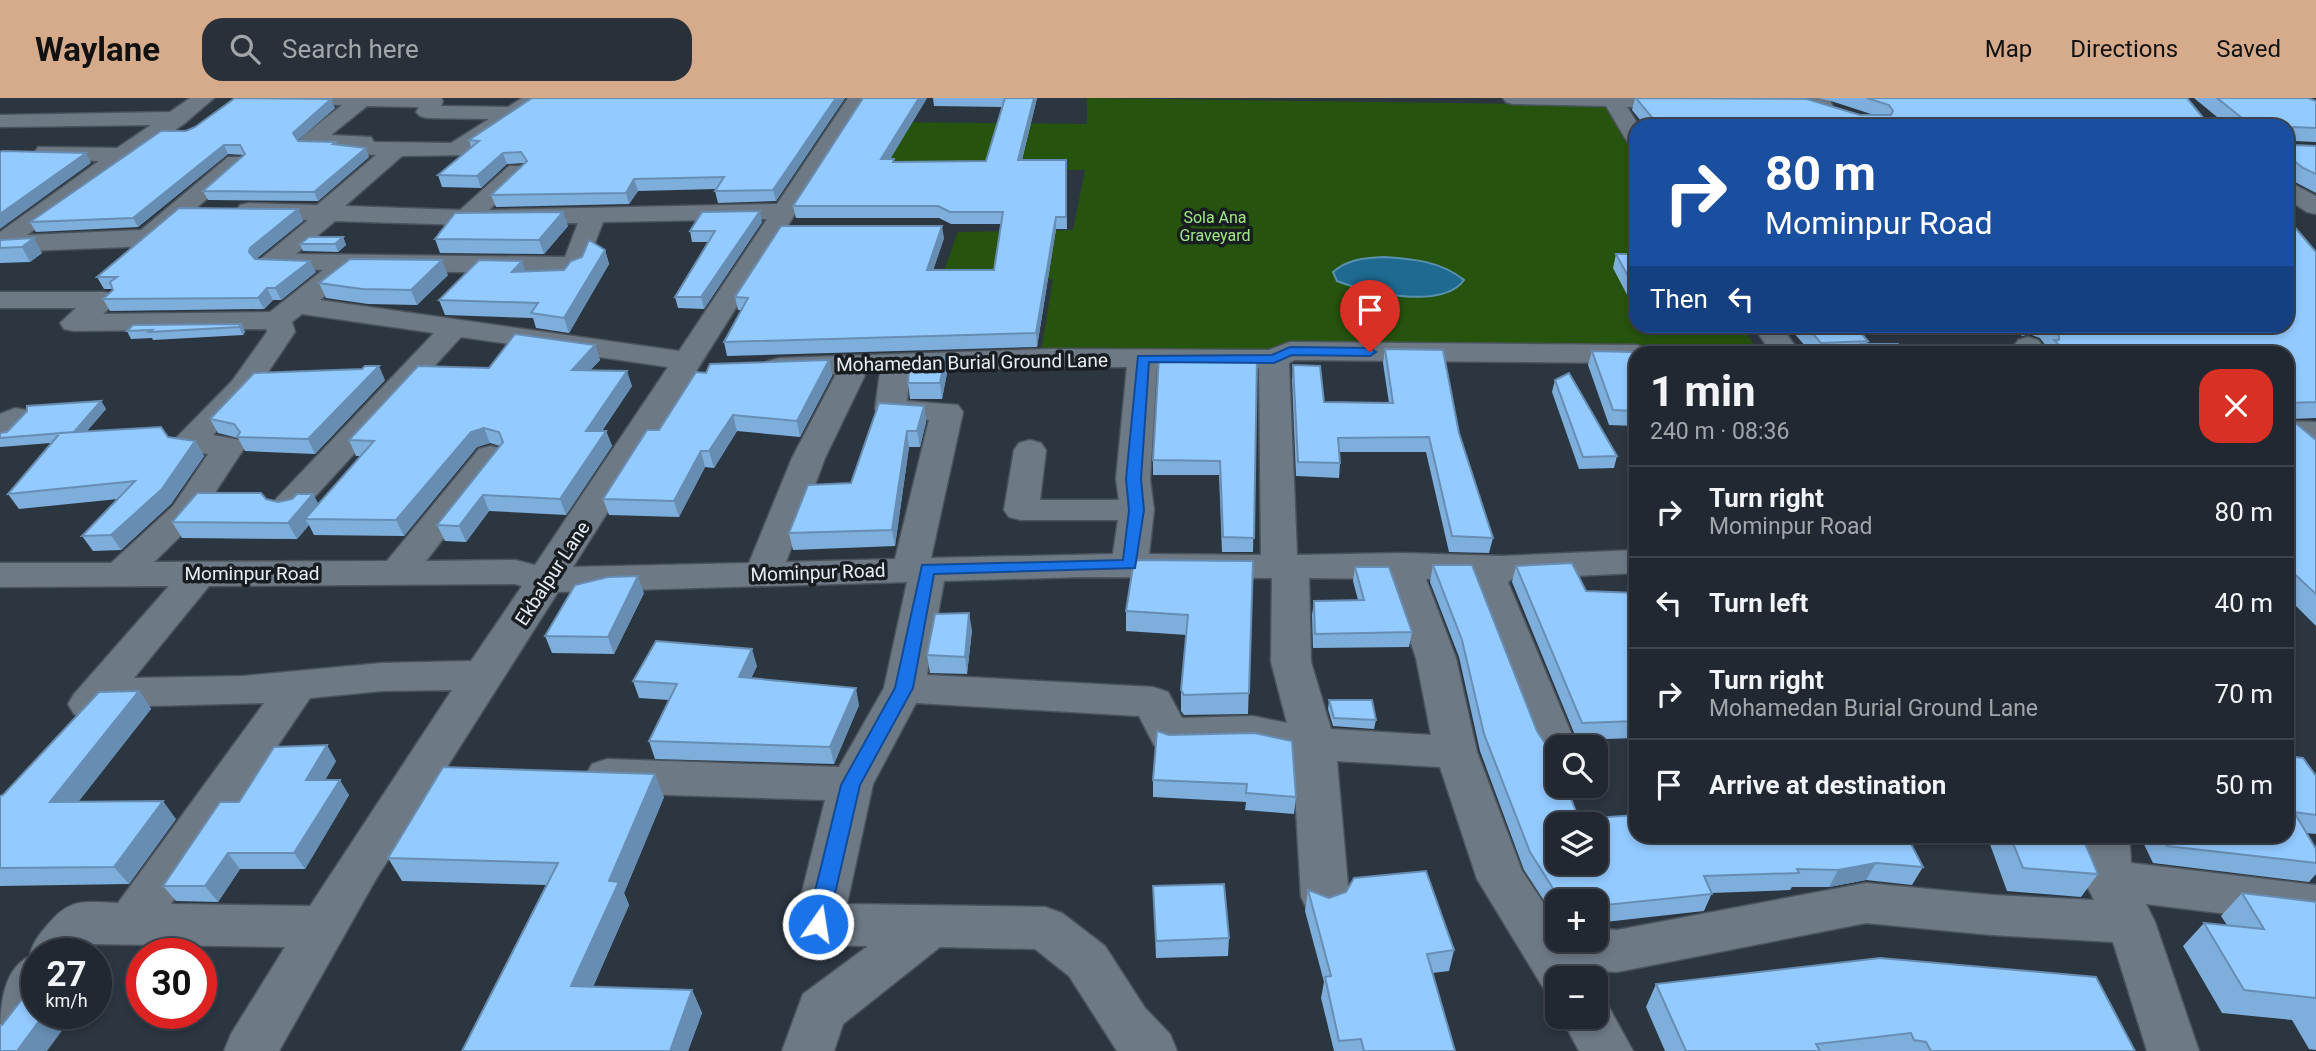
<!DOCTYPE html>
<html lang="en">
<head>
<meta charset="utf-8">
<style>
  body { margin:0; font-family:Roboto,sans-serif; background:#293039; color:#f1f3f6; height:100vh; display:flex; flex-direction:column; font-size:26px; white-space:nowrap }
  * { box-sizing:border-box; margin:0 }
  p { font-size:23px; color:#a2a6ab }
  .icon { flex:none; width:38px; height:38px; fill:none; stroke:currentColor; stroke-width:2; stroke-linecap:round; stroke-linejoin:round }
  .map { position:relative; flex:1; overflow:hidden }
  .drawer { position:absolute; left:1629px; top:248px; width:665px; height:497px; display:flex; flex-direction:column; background:#212831; border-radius:21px; box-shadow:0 4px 10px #0003,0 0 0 2px #3e444d }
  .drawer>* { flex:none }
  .guide { position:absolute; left:1629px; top:21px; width:665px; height:214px; border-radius:21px; box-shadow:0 4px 10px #0003,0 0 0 2px #3e444d; background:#1a4fa0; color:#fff; overflow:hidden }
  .buttons { position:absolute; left:1545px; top:637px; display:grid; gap:14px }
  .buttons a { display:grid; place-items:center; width:63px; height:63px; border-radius:14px; background:#212831; box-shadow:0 4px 10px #0003,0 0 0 2px #3e444d; font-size:35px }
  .speed { position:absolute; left:21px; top:840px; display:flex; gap:14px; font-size:35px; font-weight:700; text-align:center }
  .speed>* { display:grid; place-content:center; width:91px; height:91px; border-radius:50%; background:#212831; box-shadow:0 4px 10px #0003,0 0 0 2px #3e444d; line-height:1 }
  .speed small { font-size:18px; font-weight:400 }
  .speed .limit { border:10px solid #d22; background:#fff; color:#111 }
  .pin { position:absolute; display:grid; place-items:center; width:60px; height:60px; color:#fff; margin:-72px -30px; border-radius:50% 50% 50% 0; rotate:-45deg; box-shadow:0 0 7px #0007 }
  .pin .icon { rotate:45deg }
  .me { position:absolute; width:77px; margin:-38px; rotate:13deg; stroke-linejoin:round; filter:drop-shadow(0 0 5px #0008) }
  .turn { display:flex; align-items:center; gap:24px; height:147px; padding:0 21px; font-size:32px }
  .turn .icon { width:91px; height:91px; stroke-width:2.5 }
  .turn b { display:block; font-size:49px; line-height:60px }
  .then { display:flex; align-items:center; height:66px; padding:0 21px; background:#0003; gap:14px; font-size:26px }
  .round { display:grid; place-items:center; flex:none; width:74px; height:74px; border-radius:21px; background:#293039 }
  .headline { display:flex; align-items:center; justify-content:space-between; height:119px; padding:0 21px }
  h1 { font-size:42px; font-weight:700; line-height:52px }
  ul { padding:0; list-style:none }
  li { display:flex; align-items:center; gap:21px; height:91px; padding:0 21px; border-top:2px solid #3e444d }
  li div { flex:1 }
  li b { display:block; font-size:26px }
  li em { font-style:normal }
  header { display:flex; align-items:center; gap:42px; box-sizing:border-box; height:98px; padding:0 35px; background:#d6ab8b; color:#111 }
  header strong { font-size:33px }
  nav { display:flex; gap:38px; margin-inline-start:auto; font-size:24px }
  .search { width:490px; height:63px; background:#293039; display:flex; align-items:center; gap:18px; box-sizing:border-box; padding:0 24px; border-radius:21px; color:#a2a6ab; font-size:26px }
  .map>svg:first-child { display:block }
</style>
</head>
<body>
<header>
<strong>Waylane</strong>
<div class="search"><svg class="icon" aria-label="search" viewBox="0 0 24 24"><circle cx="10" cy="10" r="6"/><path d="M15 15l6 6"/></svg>Search here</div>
<nav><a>Map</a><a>Directions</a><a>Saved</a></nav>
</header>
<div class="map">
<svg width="2316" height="953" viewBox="0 0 2316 953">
  <rect width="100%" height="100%" fill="#2c3641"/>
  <!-- green -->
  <path fill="#26530d" d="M1087,0L1604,7L1636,61V228H1741L1756,250L1296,245L1259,254L1041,253L1053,181L942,178L958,134L1073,132L1085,72L872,71L876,24L1087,26Z"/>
  <!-- water -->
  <path fill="#1e6a91" stroke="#5a91af" stroke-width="2" d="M1384,159C1413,161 1441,163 1464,182C1443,212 1367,195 1337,183L1333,174C1348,161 1364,160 1384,159Z"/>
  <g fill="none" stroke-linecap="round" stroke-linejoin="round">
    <defs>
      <path id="street" d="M190,0H214L185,25L27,137L141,132L228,59H244L247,64L244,69L152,148L0,154V134L99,63L46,61L38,59L35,54L38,49L117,50L151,27L0,29V17L170,14Z
        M283,0H441L443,3L441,8L508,9L522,0H546L464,57L402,58L345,108L460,112L509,68H525L529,73L489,112L777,106L848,0H868L573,469L749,465L792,360L836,276L779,278L768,275L764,269L768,263L779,260L1048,251L1269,252L1290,244L1636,247L1646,250L1650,256H1636V265L1295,262L1289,265L1297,457L1402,455L1503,458L1636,452V475L1512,481L1508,484L1577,649H1558L1556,665L1541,660L1535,649L1470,481H1426L1456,560L1477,654L1522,773L1558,827V842H1596V830L1617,832L1866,785L1992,797L2094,802L2084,782V748L2079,738H2125L2130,748L2131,765L2316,787V827L2146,806L2155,824L2199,953H2147L2113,844L1992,837L1866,825L1617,874L1587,872L1590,880H1558V900L1547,896L1477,781L1440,669L1337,663L1349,799L1342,813L1325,819L1308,813L1301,799L1293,658L1253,650L1169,652L1154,647L1139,618L916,605L873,686L847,806L1045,809L1062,815L1105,848L1145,910L1170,936L1177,953H1117L1069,878L1035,851L940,849L843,926L834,953H782L803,896L868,848L818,847L801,841L794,826L825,702L607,695L592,690L585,678L592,666L607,661L839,669L884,590L907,484L558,494L376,781L279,953H224L231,936L285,849L91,846L83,856H37L38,915L18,942L0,949C0,914 0,873 30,858C31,848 38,838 45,830C70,799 81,804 118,805L264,605L109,609C99,622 89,621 74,616L68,606L74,596L169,488L0,489V465H111L173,408L208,356L177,351L172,344L232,283L267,234L266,231L74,233L64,231L60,225L76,210H0V194H104L114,196L118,202L103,216L270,214L323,172L261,170L257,164L308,122L249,119L240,117L237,112L240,107L249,105L317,107L376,57L349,55L346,51L302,49L299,44L302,39L342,7L293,6L286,4ZM367,8L419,9L416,14L420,18L427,20L489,21L451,45L374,44L371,39L331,37ZM767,121L679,253L320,202L355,173L575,175L584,173L603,124ZM335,123L466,127L578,125L565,159L296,156ZM302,216L434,235L276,401L271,408L276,415L288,418L300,415L461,239L668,269L535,467L515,462L426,463L507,358L503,351L491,348L479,351L387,463L154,464L197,422L245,349L240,342L213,337L254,295L295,234L292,224ZM1048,269H1127L1116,381L1119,402H1040L1046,352L1041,345L1030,342L1019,345L1014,352L1004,412L1009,419L1021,422H1118L1113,456L931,460L963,314L958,307L907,303L910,273ZM1157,269L1259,270L1261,457L1149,456L1154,412L1150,381ZM880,274L875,311L880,318L929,322L895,461L786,464L825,360L866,275ZM1081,479L1272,480L1271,564L1287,625L1253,618L1182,620L1168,594L1153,589L927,577L944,483ZM1309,480L1389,481L1416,560L1431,637L1331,631L1311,564ZM515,486L522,488L471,563L382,565L244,578L134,580L209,488ZM452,592L310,808L171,806L310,600L382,593Z
        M1503,0H1693L1695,4L1692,8L1685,10L1627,9L1639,28H1636V47L1628,45L1606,8L1513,6L1506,4Z
        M1809,0H1829L1833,9L1830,13H1816Z
        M2287,83L2316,98V116L2307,114L2287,101Z
        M1753,228H1781L1801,256H1772Z
        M2028,239L2038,242L2049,256H2019L2014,248L2018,242Z
        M15,310L26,312L31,319L11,340L0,343V316Z
        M2287,323L2316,324V344L2287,343Z
        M1596,899L1605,902L1633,953H1579L1561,919H1596Z"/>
    </defs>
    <!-- street casing -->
    <use href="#street" stroke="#4b545c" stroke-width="3"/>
    <!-- street -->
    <use href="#street" fill="#6d7985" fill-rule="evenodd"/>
  </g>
  <!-- wall -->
  <path fill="#7eaedb" d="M845,0L776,103L718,105L715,93L716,91L638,93L629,106L496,109L491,97L525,65L507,66L481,90L442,89L438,77L471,49L469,42Z
    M927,0L890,61L895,64L986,63L1002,9L934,8L933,0H1037L1022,62H1066L1067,131H1056L1037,249L727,258L724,244L741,212H738L735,199L944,140L933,172H994L1001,126H951L939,120H796L793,108Z
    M1635,0H1727L1860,17H1874L1831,3L1818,0H2187L2210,28H1645L1632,12Z
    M2194,0H2308L2316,3V44L2293,43V47L2316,48V95L2295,84L2287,78V28H2228Z
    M335,10L298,42L337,47L369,59L318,103L208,102L203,93L244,57L228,56L138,129L36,134L30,124L186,33Z
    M298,111L303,123L256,161L316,174L281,202H273L264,211L110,213L103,201L113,192L112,191H104L97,179Z
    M762,124L704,211L678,210L675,199L708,144H692L690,133Z
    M568,128L544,156L440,155L435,141Z
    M343,139L346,147L338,154L303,153L300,146Z
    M0,142L42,155L30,164L0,165Z
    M605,152L609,166L569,235L536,230L533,220L445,217L439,202L525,173L564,172Z
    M2315,153H2316V320L2291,321L2316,342V528L2287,499V256H2047L2049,252L2040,240L2029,236L2022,238L2010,228H2287Z
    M1616,156H1636V212H1635L1613,170Z
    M448,177L417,207L368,206L326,200L319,185Z
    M241,226L245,234L243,237L153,242L152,240L131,241L127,233Z
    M1788,228H1855L1868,243L1867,246L1869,256H1812Z
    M595,247L600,262L590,272L632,288L602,333H606L612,348L566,417L489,413L466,444L445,443L437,427L500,348L490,345L477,349L404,438L314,437L309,427L297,441L182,440L172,424L278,404L318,406L361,358H356L349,342L489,270Z
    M1663,250L1700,256H1636V328L1609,327L1588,267L1592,253L1662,255Z
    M1385,251L1459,335L1493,440L1489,455L1449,454L1426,354H1340V365L1339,380L1296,378L1292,282L1293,267L1324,304L1389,305L1383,265Z
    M1257,259L1253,454H1222L1219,377H1153V362Z
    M829,262L832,278L800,339L737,333L714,370L705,369L679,419L609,417L603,401L706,275Z
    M947,275L942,301H910L908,285Z
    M385,282L315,356L245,353L238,340L218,335L210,321Z
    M1555,282L1617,358L1614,370L1579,371L1552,294Z
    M101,303L106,311L87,333L168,339L195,343L204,358L171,406L121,452L93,453L82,438L118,401L19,411L8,396L51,345L0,349V335Z
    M924,308L926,324L920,349H909L895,448L793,452L789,435L851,385Z
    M1253,463L1248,616L1184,617L1181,613V592L1187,537L1126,533V513Z
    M1433,467L1537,633L1579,721L1923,769L1912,787L1866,782L1829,789H1792L1790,792L1712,795L1704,813L1596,825V803H1558V824L1524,772L1480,653L1459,559L1430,484Z
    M1516,468L1586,493L1636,495V640L1577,642L1512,484Z
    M1355,469L1412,534L1409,549L1313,550L1312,517L1314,503L1358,502L1353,483Z
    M644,495L614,556L552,555L545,538Z
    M972,532L967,576L930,575L927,557Z
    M757,568L751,580L859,607L834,666L655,661L649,643L669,602L639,600L633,583Z
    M139,593L151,611L78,704L176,721L129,786L0,788V698L3,697Z
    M1329,602L1376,622L1374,631L1333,628L1328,611Z
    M1169,637L1296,699L1294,716L1245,712L1246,704L1153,699V682Z
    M2287,658L2316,678V736L2306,735L2316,751V776L2309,784L2153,765L2140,738H2287Z
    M336,663L325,682L349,697L305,771H240L218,804L176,803L163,788L239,704Z
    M664,699L624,795L629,807L593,889L692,892L702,915L688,953H462L546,787L402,783L388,760Z
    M1987,738H2082L2098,776L2081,799L2007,793Z
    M1153,788L1229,840L1228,858L1156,860Z
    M1308,792L1454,852L1449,873L1432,875L1455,953H1334L1321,900L1324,884L1305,813Z
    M2242,795L2316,804V952L2309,951L2292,922L2222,915L2183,848L2204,825L2227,827L2221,818Z
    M1656,886L2135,953H1665L1646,909Z"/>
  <!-- shaded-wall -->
  <path fill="#678db2" d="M836,0H845L776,103L773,92Z
    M919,0H927L883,73L881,61Z
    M1034,0H1037L1019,74L1018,62Z
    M331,1L335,10L296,44L293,35Z
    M224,47L228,56L138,129L133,120Z
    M366,50L369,59L318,103L314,94Z
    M86,55L91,65L0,131V116Z
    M503,55L507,66L481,90L477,78Z
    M634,81L638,93L629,106L626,95Z
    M298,111L303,123L255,162L249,154L250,150Z
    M760,113L762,124L704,211L701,199Z
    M563,114L568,128L544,156L539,142Z
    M1056,119V131L1037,249L1036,235Z
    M942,128L944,140L929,185L927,172Z
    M343,139L346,147L338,154L335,146Z
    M34,140L42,155L30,164L22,149Z
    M605,152L609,166L569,235L564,220Z
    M442,162L448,177L417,207L411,192Z
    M310,163L316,174L281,202L275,190Z
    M522,163L527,177L512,174Z
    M267,190L273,202L264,211L258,200Z
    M241,226L245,234L243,237L239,229Z
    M2027,228H2033L2029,236L2022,238Z
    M595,247L600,262L577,287L572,272Z
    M945,259L947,275L942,301L940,285Z
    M829,262L832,278L800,339L797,323Z
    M379,268L385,282L315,356L308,341Z
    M627,273L632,288L591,348L586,333Z
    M101,303L106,311L78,343L73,335Z
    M924,308L926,324L920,349L917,333Z
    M733,317L737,333L714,370L709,353Z
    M484,330L490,345L477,349L404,438L396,422L471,334Z
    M606,333L612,348L566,417L560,401Z
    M907,333L909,349L895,448L892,432Z
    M195,343L204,358L171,406L121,452L111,437Z
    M701,353L705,369L679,419L674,403Z
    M313,396L322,412L305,421L309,427L297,441L288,425Z
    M483,397L489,413L466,444L459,428Z
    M638,478L644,495L614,556L608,539Z
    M969,515L972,532L967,576L965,559Z
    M752,551L757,568L744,596L739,579Z
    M856,590L859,607L834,666L830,649Z
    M139,593L151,611L65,721L50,704Z
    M327,647L336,663L316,698L306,682Z
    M655,676L664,699L624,795L629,807L583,911L571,888L609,783Z
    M340,682L349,697L305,771L294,755Z
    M163,703L176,721L129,786L114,769Z
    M228,755L240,771L218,804L205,788Z
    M1876,765L1866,782L1829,789L1838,772Z
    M94,849L110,866L96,886V856H90Z
    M692,892L702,915L688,953H670Z
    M45,915H75L47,953H17Z"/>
  <!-- building -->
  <path fill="#93caff" stroke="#678db2" stroke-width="2" fill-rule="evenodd" d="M235,0L331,1L293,35L298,43L336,44L333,46L366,50L314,94L203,93L245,56L240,47H224L133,120L30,124L161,33H186L195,29Z
    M532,0H836L773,92L715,93L724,79L634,81L626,95L491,97L527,63L521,54L503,55L477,78L438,77L479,43L469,42Z
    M863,0H919L881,61H894L893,64L986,63L1005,0H1034L1018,62H1066V119H1056L1036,235L724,244L748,200L735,199L781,128H942L927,172H994L1003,114H950L938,108H793Z
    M1636,0L1807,1L1860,17H1891L1893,13L1889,7L1867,0H2187L2210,28H1659Z
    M2217,0H2308L2316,3V30L2293,29V47L2316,48V76L2303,70L2287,57V28H2252Z
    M2,53L86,55L0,116V54Z
    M179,110L298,111L250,150L249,154L255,161L310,163L275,190H267L258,200L103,201L113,192L110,184L117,179H97Z
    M760,113L701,199H675L715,133H690L702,114Z
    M563,114L539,142L435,141L455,115Z
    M2287,120L2315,153H2316V304L2287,305V256H2068L2054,242H2059V238L2051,228H2287Z
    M309,139H343L335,146H300Z
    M34,140L22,149L0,150V142Z
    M589,142L605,152L564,220L531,215L538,205L439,202L479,162L522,163L512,174L564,172L571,163L582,159Z
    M1616,156H1636V193Z
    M350,161L442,162L411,192L362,191L319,185Z
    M241,226L239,229L149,234L152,232L127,233L133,227Z
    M1806,228H1855L1868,243L1821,245Z
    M515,236L595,247L572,272L627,273L586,333H606L560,401L483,397L459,428L437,427L503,344L499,334L484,330L471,334L396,422L305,421L374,343L349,342L418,268L489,270Z
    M1861,246H1898L1906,256H1869Z
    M1663,250H1696L1700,256H1636V313L1613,312L1592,253L1667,255Z
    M1385,251L1443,252L1459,335L1493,440L1452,438L1429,339L1338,340L1340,365L1298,364L1293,267L1320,268L1324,304L1393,305Z
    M1159,258L1257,259L1254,440L1223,439L1220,363L1153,362Z
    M945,259L940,285H908L910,260Z
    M829,262L797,323L733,317L709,353H701L674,403L603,401L647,332H659L696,274L706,275L710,266Z
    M365,268H379L308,341L237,339L240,334L234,326L210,321L254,275L362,271Z
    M1569,275L1617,358L1583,359L1555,282Z
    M101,303L74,334L0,340V335L7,334L27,313V308Z
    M879,305L924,308L917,333H907L892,432L789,435L808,387L851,385Z
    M2287,318L2316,342V496L2287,469Z
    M161,329L168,339L195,343L162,391L111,437L82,438L135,383L8,396L60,335Z
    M197,395H261L266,401L278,404L292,401L297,396H313L288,425L172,424Z
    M1134,462L1253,463L1249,595L1184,597L1181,592L1188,517L1126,513Z
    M1572,465L1586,493L1636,495V623L1582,625L1516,468Z
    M1433,467H1472L1537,633L1544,644L1549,646L1558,668V688H1566L1579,721L1636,717V738H1907L1923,769L1876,765L1838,772L1797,771L1799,775L1704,778L1712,796L1596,808V803H1561L1530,754L1484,636L1462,542ZM1558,726H1596V765H1558Z
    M1355,469H1389L1412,534L1315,536L1314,503L1364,502Z
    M638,478L608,539L545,538L575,487L608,479Z
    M969,515L965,559L927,557L935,516Z
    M656,543L752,551L739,579L856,590L830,649L649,643L677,586L633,583Z
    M139,593L50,704L163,703L114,769L0,770V698L3,697L99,594Z
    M1329,602H1372L1376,622L1334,620Z
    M1157,633L1169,637L1254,635L1292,643L1296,699L1246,695L1247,686L1153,682Z
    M327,647L306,682H340L294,755H228L205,788H163L220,704H239L274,649Z
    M2287,658L2303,660L2316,678V717L2294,714L2316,751V765L2167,748L2162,738H2287Z
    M443,669L655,676L609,783L619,784L571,888L692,892L670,953H462L558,765L388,760Z
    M2010,738H2082L2098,776L2023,770Z
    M1426,773L1454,852L1427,856L1455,953H1364L1361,941L1339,943L1325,879L1331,878L1308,792L1329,800L1346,794L1354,780Z
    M1224,786L1229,840L1156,843L1153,788Z
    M2242,795L2316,804V900L2244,892L2204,825L2264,831Z
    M46,848L94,849L90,856H40Z
    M37,860V915H45L17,953H0V927H2L23,900V878Z
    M1880,860L2096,879L2135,953H1931L1926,944L1914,942L1911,935L1816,946L1820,953H1686L1656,886Z"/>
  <!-- route -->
  <path fill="#1a73e8" stroke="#114b97" stroke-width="2" d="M1290,249L1370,250L1376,254L1370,258L1292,257L1274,265L1149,264L1141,381L1144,412L1135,470L934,476L913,590L860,687L828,826L825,832L818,835L810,832L807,826L841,687L895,590L922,467L1123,462L1129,412L1126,381L1138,258L1272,257Z"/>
  <g text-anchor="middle" stroke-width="7" stroke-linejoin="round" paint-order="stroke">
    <!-- far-park labels -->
    <g font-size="16" fill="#a1e784" stroke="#181d22">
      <text x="1215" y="125">Sola Ana<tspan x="1215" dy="18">Graveyard</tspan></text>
    </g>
    <!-- street labels -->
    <g font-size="19" fill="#e6edf4" stroke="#181d22">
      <text transform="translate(972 264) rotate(-1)" y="7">Mohamedan Burial Ground Lane</text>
      <text transform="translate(818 474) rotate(-2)" y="7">Mominpur Road</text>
      <text x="252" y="482">Mominpur Road</text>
      <text transform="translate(552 475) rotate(-57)" y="7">Ekbalpur Lane</text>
    </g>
  </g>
</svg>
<div class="buttons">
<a><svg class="icon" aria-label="search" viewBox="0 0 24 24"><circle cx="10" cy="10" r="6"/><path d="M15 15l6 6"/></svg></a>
<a><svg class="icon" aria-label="layers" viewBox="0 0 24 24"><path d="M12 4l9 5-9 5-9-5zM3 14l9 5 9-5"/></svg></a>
<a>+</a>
<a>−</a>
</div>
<div class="speed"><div>27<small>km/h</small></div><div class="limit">30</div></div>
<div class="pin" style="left:1370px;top:254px;background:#d93025"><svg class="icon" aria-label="arrive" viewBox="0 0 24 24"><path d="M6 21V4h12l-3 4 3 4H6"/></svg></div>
<svg class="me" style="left:818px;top:826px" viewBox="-20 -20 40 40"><circle r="17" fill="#1a73e8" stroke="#fff" stroke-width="3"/><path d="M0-11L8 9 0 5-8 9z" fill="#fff"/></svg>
<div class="guide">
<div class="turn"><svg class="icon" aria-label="right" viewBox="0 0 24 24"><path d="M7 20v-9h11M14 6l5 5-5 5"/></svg><div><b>80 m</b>Mominpur Road</div></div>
<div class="then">Then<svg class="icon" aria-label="left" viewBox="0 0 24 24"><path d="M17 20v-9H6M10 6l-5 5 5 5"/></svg></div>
</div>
<section class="drawer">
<div class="headline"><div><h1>1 min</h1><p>240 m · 08:36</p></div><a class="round" style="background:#d93025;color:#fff"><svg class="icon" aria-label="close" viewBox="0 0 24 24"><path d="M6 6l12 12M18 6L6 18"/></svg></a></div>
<ul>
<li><svg class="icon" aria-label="right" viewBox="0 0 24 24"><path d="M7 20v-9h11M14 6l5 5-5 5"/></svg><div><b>Turn right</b><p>Mominpur Road</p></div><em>80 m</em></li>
<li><svg class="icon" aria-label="left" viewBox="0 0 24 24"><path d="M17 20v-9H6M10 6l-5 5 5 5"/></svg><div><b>Turn left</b></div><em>40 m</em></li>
<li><svg class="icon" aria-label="right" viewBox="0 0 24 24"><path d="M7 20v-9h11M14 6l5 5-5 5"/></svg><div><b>Turn right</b><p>Mohamedan Burial Ground Lane</p></div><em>70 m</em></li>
<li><svg class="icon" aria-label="arrive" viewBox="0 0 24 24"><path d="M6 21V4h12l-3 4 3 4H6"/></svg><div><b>Arrive at destination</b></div><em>50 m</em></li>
</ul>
</section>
</div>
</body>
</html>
